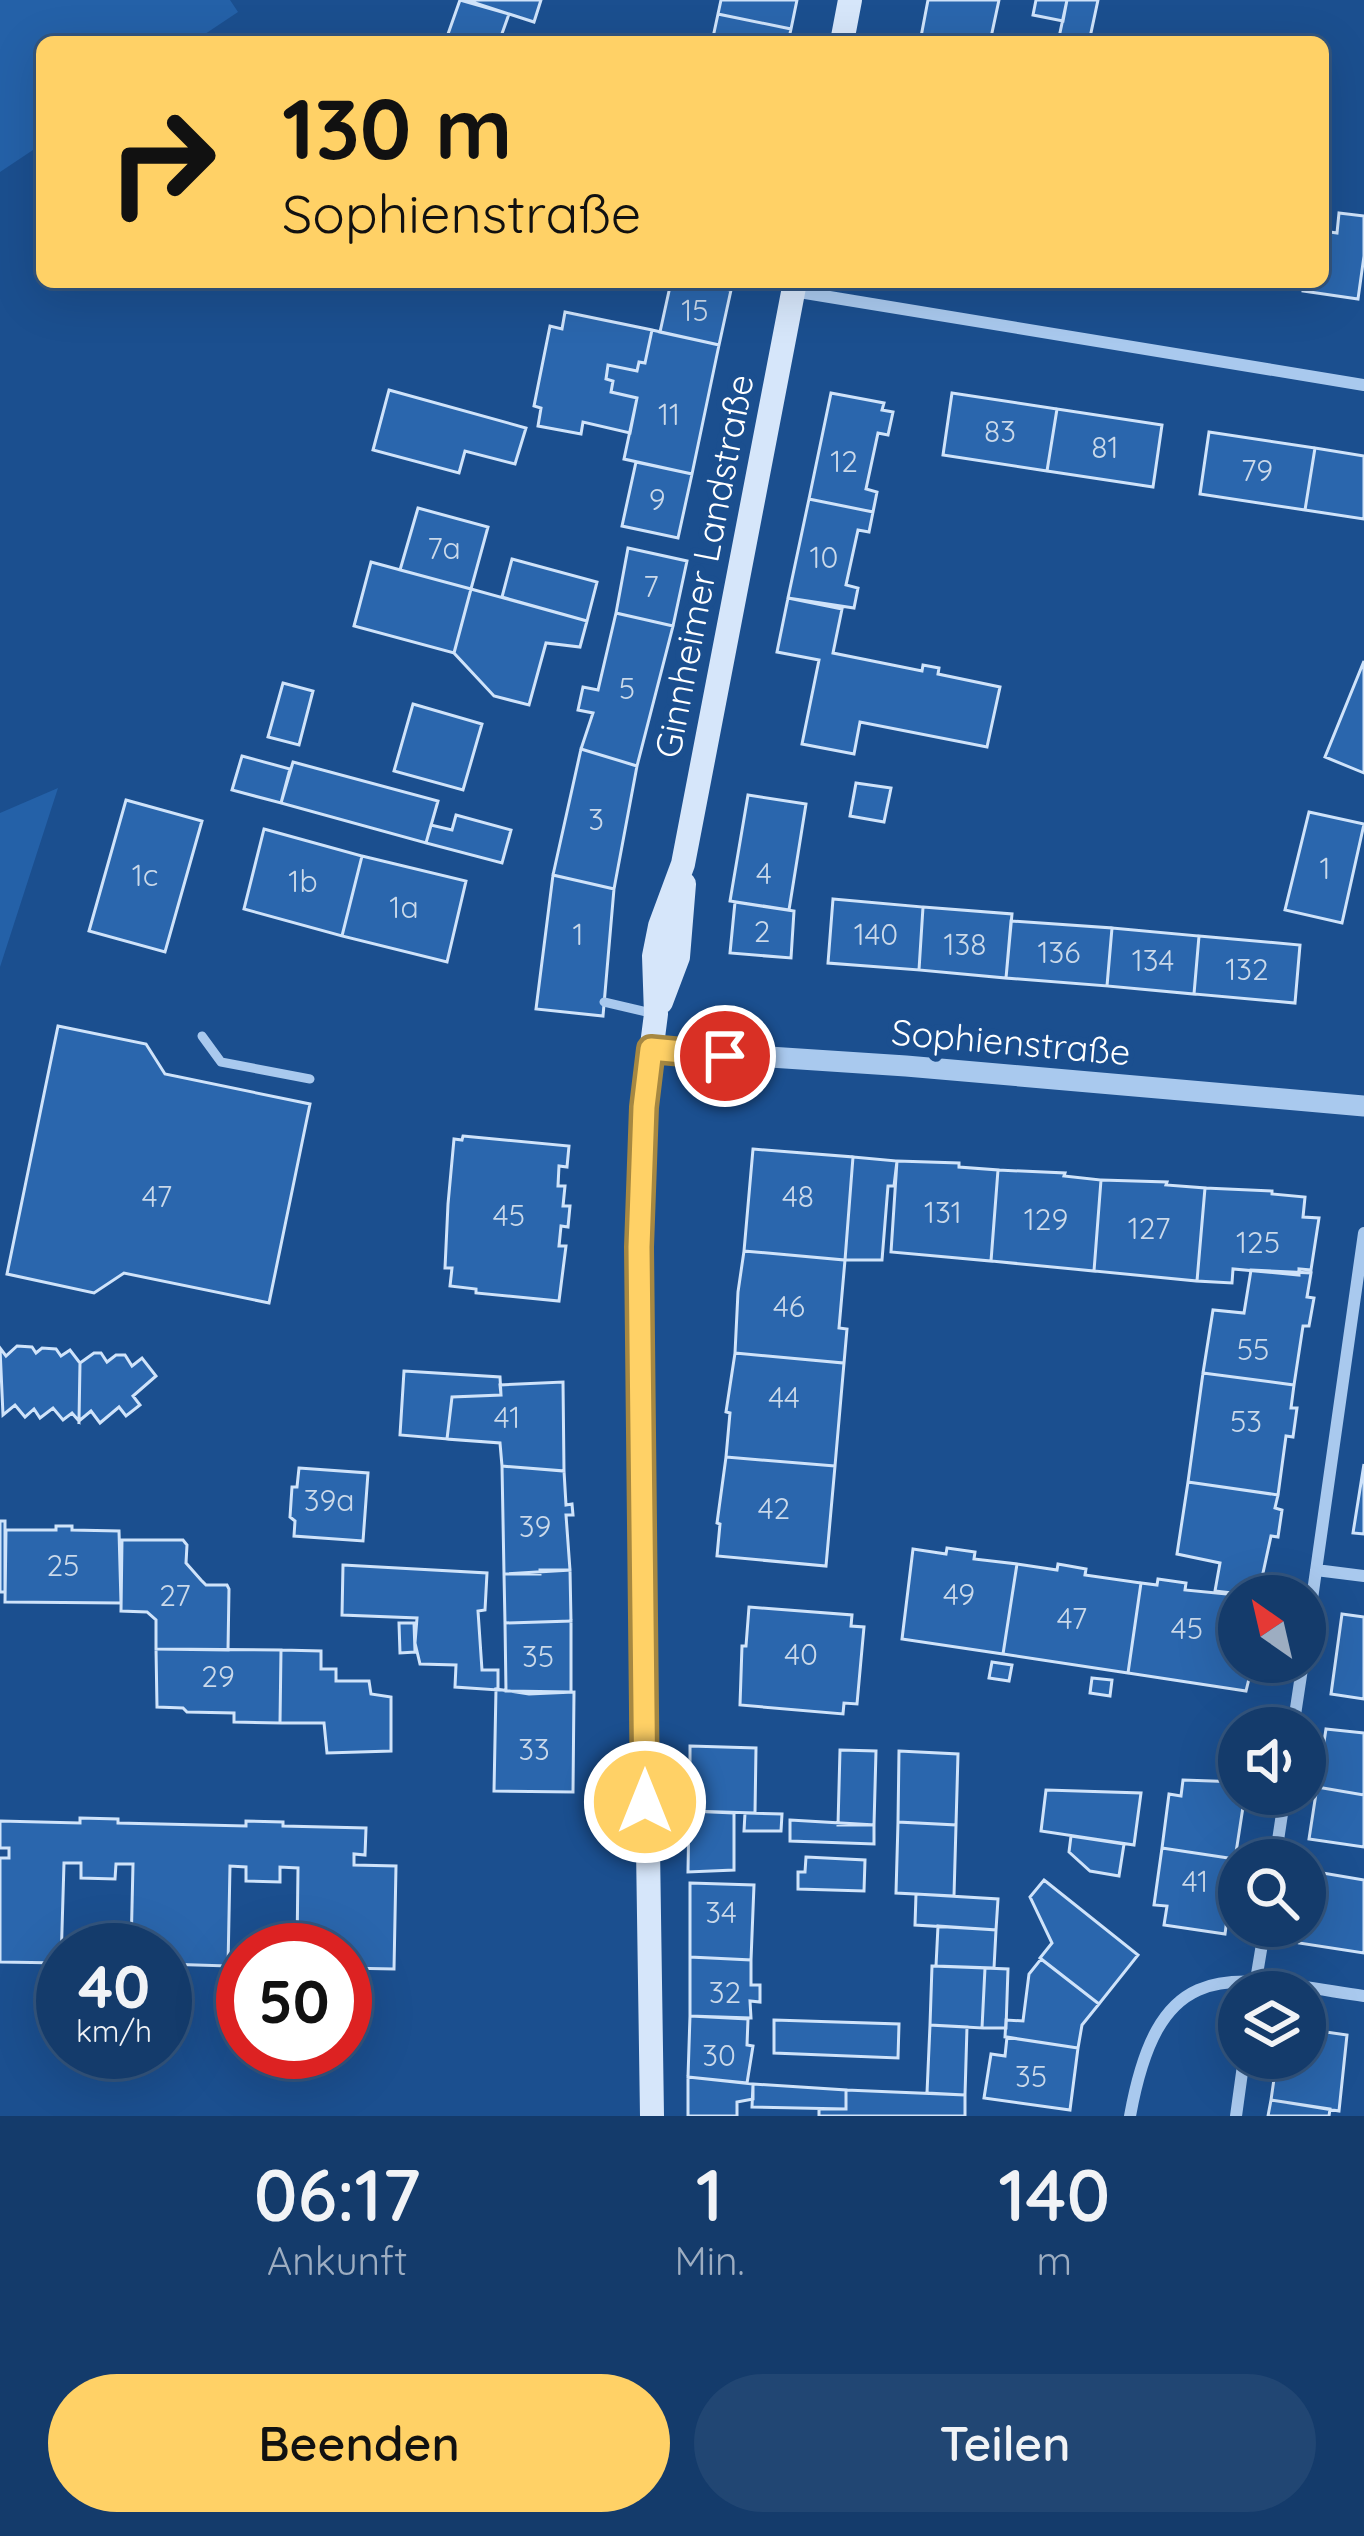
<!DOCTYPE html>
<html lang="de">
<head>
<meta charset="utf-8">
<style>
  body { margin:0; font-family:Quicksand,sans-serif; background:#214673; color:#f1f3f6; height:100vh; display:flex; flex-direction:column; font-size:45px; white-space:nowrap }
  * { box-sizing:border-box; margin:0 }
  p { font-size:39px; color:#9dadc1 }
  .icon { flex:none; width:66px; height:66px; fill:none; stroke:currentColor; stroke-width:2; stroke-linecap:round; stroke-linejoin:round }
  .map { position:relative; height:2116px; overflow:hidden }
  .drawer { display:flex; flex-direction:column; background:#143b6b; flex:1 }
  .drawer>* { flex:none }
  .top-card { position:absolute; left:36px; top:36px; width:1293px; height:252px; border-radius:18px; box-shadow:0 12px 48px #0002,0 0 0 3px #33557e; background:#ffd166; color:#111; overflow:hidden }
  .needle { width:78px; rotate:326deg }
  .fabs { position:absolute; left:1218px; top:1575px; display:grid; gap:24px }
  .fabs a { display:grid; place-items:center; width:108px; height:108px; border-radius:50%; background:#143b6b; box-shadow:0 12px 48px #0002,0 0 0 3px #33557e; font-size:60px }
  .speed { position:absolute; left:36px; top:1923px; display:flex; gap:24px; font-size:60px; font-weight:700; text-align:center }
  .speed>* { display:grid; place-content:center; width:156px; height:156px; border-radius:50%; background:#143b6b; box-shadow:0 12px 48px #0002,0 0 0 3px #33557e; line-height:1 }
  .speed small { font-size:30px; font-weight:400 }
  .speed .limit { border:18px solid #d22; background:#fff; color:#111 }
  .pin { position:absolute; display:grid; place-items:center; width:102px; height:102px; color:#fff; margin:-51px; border:6px solid #fff; border-radius:50%; box-shadow:0 3px 12px #0007 }
  .me { position:absolute; width:132px; margin:-66px; rotate:0deg; stroke-linejoin:round; filter:drop-shadow(0 0 9px #0008) }
  .turn { display:flex; align-items:center; gap:42px; height:252px; padding:0 48px; font-size:54px }
  .turn .icon { width:156px; height:156px; stroke-width:2.5 }
  .turn b { display:block; font-size:84px; line-height:102px }
  .eta { display:flex; justify-content:space-evenly; align-items:center; height:204px; text-align:center }
  .eta b { font-size:72px; font-weight:600; line-height:84px }
  .action { display:flex; gap:24px; margin-top:auto; padding:24px 48px }
  .action a { flex:1; height:138px; border-radius:72px; background:#ffd166; color:#111; font-size:48px; font-weight:600; line-height:138px; text-align:center }
  .action a+a { background:#214673; color:#f1f3f6 }
  .map>svg:first-child { display:block }
</style>
</head>
<body>
<div class="map">
<svg width="1364" height="2116" viewBox="0 0 1364 2116">
  <rect width="100%" height="100%" fill="#1b4f8f"/>
  <!-- green -->
  <path fill="#2461a8" d="M0,0H230L238,12L193,42H42V144L0,172Z
    M58,788L0,967V813Z"/>
  <!-- building -->
  <path fill="#2a66ad" stroke="#cfe3fa" stroke-width="3" d="M460,0L509,14L499,42H472L448,34Z
    M466,0H541L534,22Z
    M721,0H797L791,29L718,14Z
    M928,0H999L990,42H920Z
    M1036,0H1067L1063,21L1033,15Z
    M1067,0H1098L1089,42H1058Z
    M718,14L791,29L788,42H712Z
    M1339,213L1364,216V256L1358,299L1303,291L1304,282H1323V231L1337,233Z
    M671,282L731,290L719,345L660,332Z
    M565,312L652,330L645,363L639,362L637,371L608,365L606,379L613,381L611,392L637,398L630,433L583,422L581,434L538,426L541,408L534,406L550,326L562,329Z
    M652,330L719,345L692,474L624,459L637,398L611,392L613,381L606,379L608,365L637,371L639,362L645,363Z
    M389,390L526,428L515,464L465,451L459,473L373,450Z
    M831,393L884,403L882,410L893,412L888,435L878,433L866,489L877,492L873,512L809,499Z
    M952,393L1057,409L1047,471L943,455Z
    M1057,409L1162,425L1153,487L1047,471Z
    M1209,432L1315,448L1305,510L1200,494Z
    M1315,448L1364,456V519L1305,510Z
    M636,462L692,474L678,538L622,526Z
    M809,499L873,512L869,532L858,530L846,585L858,588L854,608L788,598Z
    M418,508L488,527L471,589L400,570Z
    M628,548L687,561L673,626L616,613Z
    M512,559L597,582L587,621L502,597Z
    M371,562L471,589L454,653L354,626Z
    M471,589L587,621L580,647L546,643L529,705L494,696L454,653Z
    M788,598L842,609L833,653L922,671L923,665L939,668L938,674L1000,687L987,747L860,722L854,754L802,744L819,660L777,652Z
    M616,613L673,626L637,766L581,749L593,713L578,710L583,687L598,690Z
    M1364,661V773L1325,757Z
    M283,683L313,691L299,745L268,737Z
    M413,704L482,724L463,790L394,771Z
    M581,749L637,766L614,889L553,875Z
    M242,756L290,769L281,803L232,790Z
    M293,762L438,801L426,843L281,803Z
    M856,783L891,788L884,822L850,816Z
    M748,795L806,804L789,910L730,901Z
    M126,800L202,821L165,952L89,931Z
    M1309,812L1364,824L1342,923L1285,910Z
    M456,815L511,830L502,863L426,843L431,825L452,830Z
    M264,829L362,856L342,936L244,909Z
    M362,856L466,881L447,962L342,936Z
    M553,875L614,889L603,1016L536,1009Z
    M833,899L923,907L919,970L828,963Z
    M735,902L794,911L791,958L730,953Z
    M923,907L1012,914L1006,978L919,970Z
    M1011,921L1112,928L1107,986L1006,978Z
    M1112,928L1199,936L1194,994L1107,986Z
    M1199,936L1300,945L1295,1003L1194,994Z
    M58,1026L146,1044L165,1074L310,1104L269,1303L124,1273L94,1293L7,1274Z
    M463,1136L569,1146L567,1167L559,1166L558,1186H565L563,1206H570L568,1227L561,1226L559,1246H566L559,1301L476,1293V1289L450,1286L452,1268H445L448,1204L454,1139L462,1140Z
    M753,1149L853,1157L845,1260L744,1251Z
    M853,1157L897,1161L894,1186H888L882,1260H845Z
    M897,1161L959,1163V1167L998,1170L991,1261L891,1252Z
    M998,1170L1065,1173L1064,1176L1101,1180L1094,1271L991,1261Z
    M1101,1180L1167,1182L1166,1185L1205,1188L1197,1281L1094,1271Z
    M1205,1188L1272,1191V1194L1305,1197L1303,1217L1319,1218L1311,1270L1299,1269V1275L1233,1269L1232,1283L1197,1281Z
    M744,1251L845,1260L839,1328L847,1329L844,1363L735,1353L738,1292Z
    M1251,1270L1311,1273L1307,1297L1314,1298L1309,1326H1303L1294,1385L1203,1373L1213,1310L1244,1313Z
    M17,1346L32,1347L36,1353L42,1348L56,1349L61,1356L70,1350L80,1363L79,1421L72,1413L63,1420L53,1408L40,1418L34,1409L25,1417L15,1405L3,1415L0,1348L6,1356Z
    M94,1353H101L107,1362L116,1355H125L132,1366L142,1358L156,1376L133,1396L140,1405L126,1416L119,1407L100,1423L91,1411L79,1421L80,1363Z
    M735,1353L844,1363L835,1466L726,1457L730,1413L726,1412Z
    M404,1371L500,1377L501,1395L452,1397L447,1439L400,1435Z
    M1203,1373L1294,1385L1291,1408H1297L1293,1437L1286,1436L1278,1495L1188,1482Z
    M563,1382L564,1471L502,1466L500,1443L447,1439L452,1397L501,1395L500,1385Z
    M726,1457L835,1466L826,1566L717,1556L720,1524L717,1523Z
    M1364,1464V1534L1353,1533Z
    M502,1466L564,1471L566,1505L572,1504L573,1515H566L570,1570L504,1574Z
    M299,1468L368,1473L363,1541L294,1536L295,1521L290,1517L292,1487H297Z
    M1188,1482L1278,1495L1275,1508L1282,1510L1278,1537L1271,1536L1258,1596L1215,1591L1220,1563L1177,1554Z
    M0,1521H5V1592H0Z
    M56,1526H72V1530L119,1531L121,1603L5,1602L6,1530H56Z
    M122,1540H183L187,1545L186,1563L201,1580L206,1585H227L229,1589L228,1650L156,1649V1620L147,1612L121,1611Z
    M947,1548L975,1552L974,1559L1017,1564L1003,1654L902,1639L913,1549L946,1554Z
    M1017,1564L1057,1570L1058,1564L1086,1569L1085,1575L1141,1583L1128,1673L1003,1654Z
    M343,1565L487,1573L485,1610L478,1611L482,1670H498V1690L455,1687L456,1665L420,1664L415,1643L417,1618L342,1615Z
    M540,1570H570L571,1621L505,1623L504,1574H540Z
    M1158,1579L1186,1583L1185,1590L1247,1596H1239V1662H1253L1246,1691L1128,1673L1141,1583L1157,1585Z
    M749,1607L852,1615L851,1626L864,1627L857,1704L844,1703L843,1714L740,1705L742,1646H746Z
    M1342,1614L1364,1617V1699L1331,1694Z
    M571,1621V1692L506,1691L505,1623Z
    M399,1623H414L415,1652L400,1653Z
    M156,1649L281,1650L280,1723L234,1722V1713L187,1712L183,1708L157,1707Z
    M281,1650L321,1651V1669H336V1681H369L371,1694L391,1697V1751L327,1753L324,1723H280Z
    M992,1662L1012,1665L1009,1681L989,1678Z
    M1092,1678L1112,1680L1110,1696L1090,1693Z
    M496,1689L529,1694L574,1692L573,1792L494,1791Z
    M1326,1729L1364,1733V1795L1317,1787Z
    M690,1746L756,1748L755,1813L690,1811Z
    M840,1750L876,1751L874,1825H838Z
    M899,1751L958,1754L956,1825L898,1822Z
    M1183,1780L1239,1782V1794H1245L1235,1859L1162,1848L1169,1794L1181,1796Z
    M1317,1787L1364,1795V1847L1309,1839Z
    M1046,1790L1141,1793L1134,1845L1041,1831Z
    M689,1811L734,1813V1870L688,1872Z
    M745,1813L782,1814L781,1831H744Z
    M80,1818L118,1819V1823L246,1826V1821L283,1822V1826L366,1828L365,1855L354,1854V1865L396,1866L394,1969L345,1968V1950H297L298,1868L280,1867V1882L246,1881V1867L230,1866L228,1966L165,1964V1950H131L133,1864H116L115,1879L81,1878V1863H64L61,1963L0,1962V1858H9V1848H0V1821L80,1823Z
    M790,1820L874,1825V1844L790,1841Z
    M898,1822L956,1825L954,1896L896,1893Z
    M1071,1836L1124,1844L1119,1876L1090,1871L1069,1852Z
    M1162,1848L1235,1859L1225,1934L1164,1925L1167,1906L1154,1905Z
    M806,1857L865,1860L864,1891L798,1889V1872H805Z
    M1305,1870L1364,1880V1953L1299,1943L1297,1926H1305Z
    M1044,1880L1138,1955L1099,2004L1040,1958L1052,1943L1030,1897Z
    M690,1883L754,1885L751,1960L690,1957Z
    M916,1894L998,1899L996,1930L915,1925Z
    M938,1926L996,1930L994,1968L936,1966Z
    M690,1957L751,1960V1985H760V2002L750,2001L751,2018L690,2016Z
    M1041,1959L1099,2004L1082,2025L1078,2048L1005,2037L1006,2020L1023,2021L1029,1974Z
    M932,1966L985,1968L982,2028L930,2025Z
    M985,1968L1008,1969L1006,2028H982Z
    M690,2016L748,2019L747,2045L753,2046L747,2083L688,2077Z
    M774,2020L899,2024L898,2058L774,2053Z
    M930,2025L967,2027L965,2095L927,2093Z
    M1305,2029L1347,2035L1339,2111L1271,2100L1277,2058H1305Z
    M1007,2037L1078,2048L1070,2110L984,2098L991,2054L1005,2056Z
    M688,2077L753,2084V2099L737,2102V2116H688Z
    M753,2084L846,2090V2109L752,2107Z
    M846,2090L965,2095V2116H819V2109H846Z
    M1271,2100L1330,2109L1329,2116H1268Z"/>
  <g fill="none" stroke-linecap="round" stroke-linejoin="round">
    <!-- service -->
    <path stroke="#a9c9ee" stroke-width="9" d="M604,1002L651,1013
      M202,1036L221,1062L310,1079"/>
    <!-- minor -->
    <path stroke="#a9c9ee" stroke-width="12" d="M793,291L1364,385
      M1316,1570L1364,1576
      M1305,1648L1364,1233
      M1293,1728L1303,1662
      M1275,1860L1285,1794
      M1254,1992L1265,1926
      M1130,2116C1160,1951 1227,1976 1364,1996
      M1236,2116L1244,2058"/>
    <!-- tertiary -->
    <path stroke="#a9c9ee" stroke-width="21" d="M651,1049L906,1066L1364,1106"/>
    <!-- secondary -->
    <path stroke="#d6e6fa" stroke-width="24" d="M842,42L850,0
      M661,1002L678,957L684,884
      M652,2116L639,1247L644,1107L656,1014L654,956L660,926L683,864L795,282"/>
  </g>
  <g fill="none" stroke-linecap="round" stroke-linejoin="round">
    <defs>
      <path id="route" d="M645,1802L639,1247L644,1107L651,1049L725,1056"/>
    </defs>
    <!-- route casing -->
    <use href="#route" stroke="#a68842" stroke-width="30"/>
    <!-- route -->
    <use href="#route" stroke="#ffd166" stroke-width="21"/>
  </g>
  <g text-anchor="middle" stroke-width="12" stroke-linejoin="round" paint-order="stroke">
    <!-- number labels -->
    <g font-size="30" fill="#cad9ea">
      <text x="695" y="321">15</text>
      <text x="669" y="425">11</text>
      <text x="1000" y="442">83</text>
      <text x="1105" y="458">81</text>
      <text x="844" y="472">12</text>
      <text x="1257" y="481">79</text>
      <text x="657" y="510">9</text>
      <text x="444" y="559">7a</text>
      <text x="824" y="568">10</text>
      <text x="651" y="597">7</text>
      <text x="627" y="699">5</text>
      <text x="596" y="830">3</text>
      <text x="1325" y="879">1</text>
      <text x="764" y="884">4</text>
      <text x="145" y="886">1c</text>
      <text x="303" y="892">1b</text>
      <text x="404" y="918">1a</text>
      <text x="762" y="942">2</text>
      <text x="578" y="945">1</text>
      <text x="876" y="945">140</text>
      <text x="965" y="955">138</text>
      <text x="1059" y="963">136</text>
      <text x="1153" y="971">134</text>
      <text x="1247" y="980">132</text>
      <text x="157" y="1207">47</text>
      <text x="798" y="1207">48</text>
      <text x="943" y="1223">131</text>
      <text x="509" y="1226">45</text>
      <text x="1046" y="1230">129</text>
      <text x="1149" y="1239">127</text>
      <text x="1258" y="1253">125</text>
      <text x="789" y="1317">46</text>
      <text x="1253" y="1360">55</text>
      <text x="784" y="1408">44</text>
      <text x="507" y="1428">41</text>
      <text x="1246" y="1432">53</text>
      <text x="329" y="1511">39a</text>
      <text x="774" y="1519">42</text>
      <text x="535" y="1537">39</text>
      <text x="63" y="1576">25</text>
      <text x="959" y="1605">49</text>
      <text x="175" y="1606">27</text>
      <text x="1072" y="1629">47</text>
      <text x="1187" y="1639">45</text>
      <text x="801" y="1665">40</text>
      <text x="538" y="1667">35</text>
      <text x="218" y="1687">29</text>
      <text x="534" y="1760">33</text>
      <text x="1195" y="1892">41</text>
      <text x="721" y="1923">34</text>
      <text x="725" y="2003">32</text>
      <text x="719" y="2066">30</text>
      <text x="1031" y="2087">35</text>
    </g>
    <!-- street labels -->
    <g font-size="36" fill="#fff" stroke="#1b4f8f">
      <text transform="translate(704 566) rotate(-79)" y="13">Ginnheimer Landstraße</text>
      <text transform="translate(1011 1042) rotate(5)" y="13">Sophienstraße</text>
    </g>
  </g>
</svg>
<div class="fabs">
<a><svg class="needle" viewBox="-14 -14 28 28"><path d="M0-13l5 13h-10z" fill="#e53935"/><path d="M0 13l5-13h-10z" fill="#9dadc1"/></svg></a>
<a><svg class="icon" aria-label="sound" viewBox="0 0 24 24"><path d="M4 9h4l5-4v14l-5-4H4zM17 9q2 3 0 6"/></svg></a>
<a><svg class="icon" aria-label="search" viewBox="0 0 24 24"><circle cx="10" cy="10" r="6"/><path d="M15 15l6 6"/></svg></a>
<a><svg class="icon" aria-label="layers" viewBox="0 0 24 24"><path d="M12 4l9 5-9 5-9-5zM3 14l9 5 9-5"/></svg></a>
</div>
<div class="speed"><div>40<small>km/h</small></div><div class="limit">50</div></div>
<div class="pin" style="left:725px;top:1056px;background:#d93025"><svg class="icon" aria-label="arrive" viewBox="0 0 24 24"><path d="M6 21V4h12l-3 4 3 4H6"/></svg></div>
<svg class="me" style="left:645px;top:1802px" viewBox="-20 -20 40 40"><circle r="17" fill="#ffd166" stroke="#fff" stroke-width="3"/><path d="M0-11L8 9 0 5-8 9z" fill="#fff"/></svg>
<div class="top-card">
<div class="turn"><svg class="icon" aria-label="right" viewBox="0 0 24 24"><path d="M7 20v-9h11M14 6l5 5-5 5"/></svg><div><b>130 m</b>Sophienstraße</div></div>
</div>
</div>
<section class="drawer">
<div class="eta">
<div><b>06:17</b><p>Ankunft</p></div>
<div><b>1</b><p>Min.</p></div>
<div><b>140</b><p>m</p></div>
</div>
<div class="action"><a>Beenden</a><a>Teilen</a></div>
</section>
</body>
</html>
